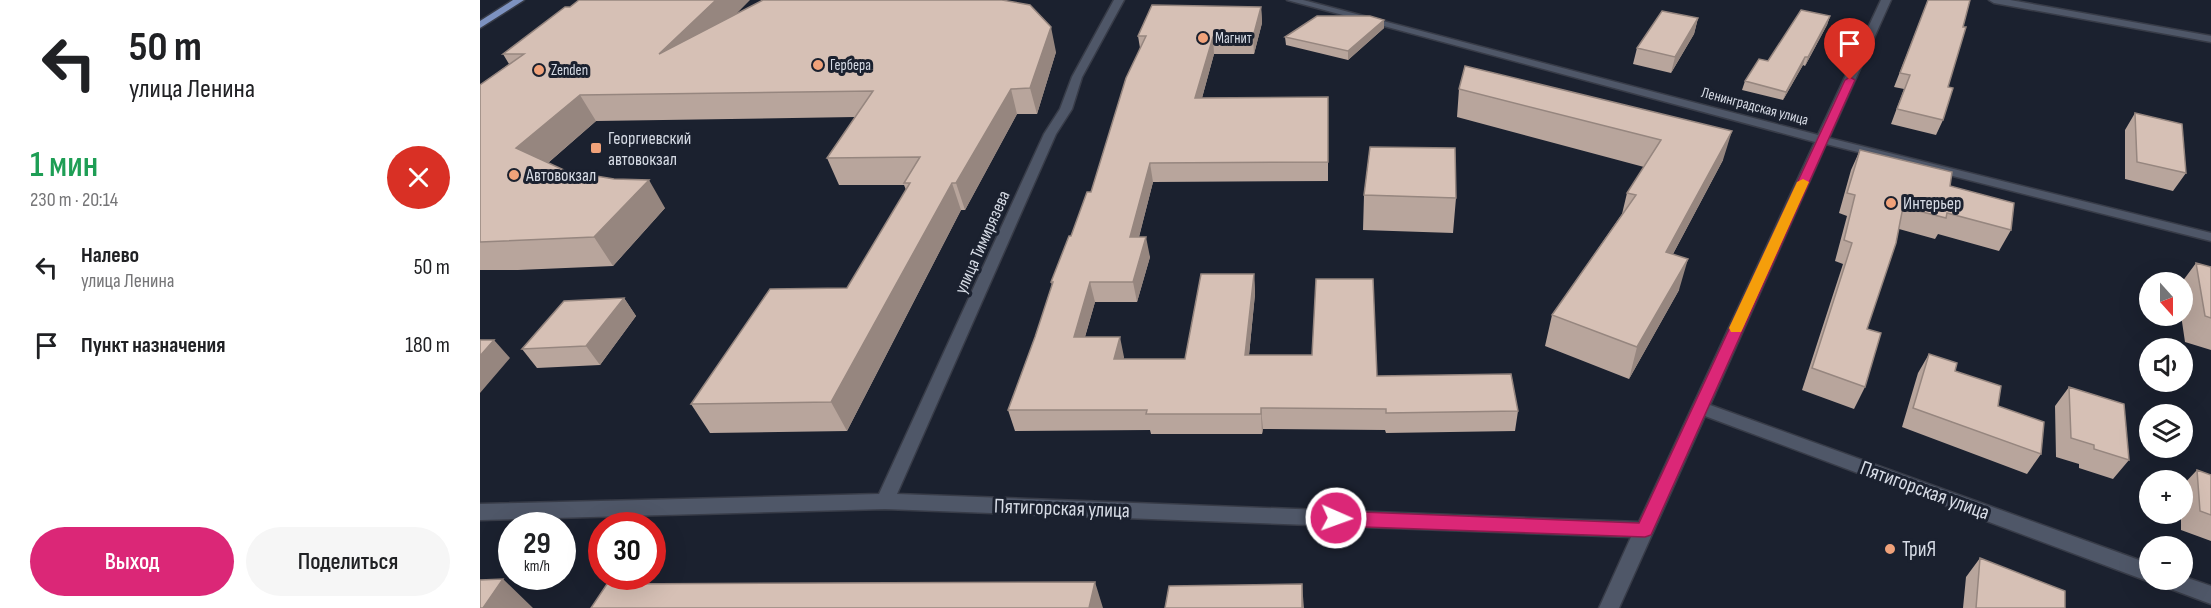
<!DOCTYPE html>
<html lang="ru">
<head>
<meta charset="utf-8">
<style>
  body { margin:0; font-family:"Sofia Sans Condensed",sans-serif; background:#f6f6f6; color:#202124; height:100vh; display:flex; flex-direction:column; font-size:22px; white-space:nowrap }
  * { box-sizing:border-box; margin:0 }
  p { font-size:20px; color:#757577 }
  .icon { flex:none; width:33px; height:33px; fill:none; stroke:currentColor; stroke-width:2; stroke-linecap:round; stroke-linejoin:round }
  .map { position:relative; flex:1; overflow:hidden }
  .side { display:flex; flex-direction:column; background:#fff; width:480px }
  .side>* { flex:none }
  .hud { background:#fff; color:#202124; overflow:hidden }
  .needle { width:39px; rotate:159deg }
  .fabs { position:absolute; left:1659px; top:272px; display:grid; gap:12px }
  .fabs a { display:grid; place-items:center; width:54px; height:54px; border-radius:50%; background:#fff; box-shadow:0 6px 24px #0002; font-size:30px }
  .speed { position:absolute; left:18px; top:512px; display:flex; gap:12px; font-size:30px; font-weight:700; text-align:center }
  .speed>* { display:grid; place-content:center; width:78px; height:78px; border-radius:50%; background:#fff; box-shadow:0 6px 24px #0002; line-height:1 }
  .speed small { font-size:15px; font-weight:400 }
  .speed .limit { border:9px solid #d22; background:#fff; color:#111 }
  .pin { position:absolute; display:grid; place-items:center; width:51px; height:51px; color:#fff; margin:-62px -26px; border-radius:50% 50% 50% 0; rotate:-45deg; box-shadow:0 0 6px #0007 }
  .pin .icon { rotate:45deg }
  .me { position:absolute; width:66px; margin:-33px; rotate:92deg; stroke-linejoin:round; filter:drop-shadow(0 0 4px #0008) }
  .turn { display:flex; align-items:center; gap:21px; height:126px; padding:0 30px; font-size:27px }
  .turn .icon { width:78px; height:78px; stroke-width:2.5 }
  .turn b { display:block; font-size:42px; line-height:51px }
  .round { display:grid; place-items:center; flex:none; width:63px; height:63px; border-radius:32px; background:#f6f6f6 }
  .overview { display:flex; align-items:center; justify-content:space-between; height:102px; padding:0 30px }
  h1 { font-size:36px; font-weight:600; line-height:45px; color:#1e9e55 }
  .primary-button { display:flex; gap:12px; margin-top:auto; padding:12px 30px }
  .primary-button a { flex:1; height:69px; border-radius:36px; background:#db2777; color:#fff; font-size:24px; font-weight:600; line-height:69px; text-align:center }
  .primary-button a+a { background:#f6f6f6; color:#202124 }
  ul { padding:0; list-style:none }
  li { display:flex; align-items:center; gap:18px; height:78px; padding:0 30px }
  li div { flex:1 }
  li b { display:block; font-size:22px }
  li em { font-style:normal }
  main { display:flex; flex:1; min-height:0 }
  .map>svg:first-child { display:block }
</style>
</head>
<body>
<main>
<section class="side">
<div class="hud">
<div class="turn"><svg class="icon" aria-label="left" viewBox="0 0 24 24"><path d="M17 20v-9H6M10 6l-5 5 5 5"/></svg><div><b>50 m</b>улица Ленина</div></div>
</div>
<div class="overview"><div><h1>1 мин</h1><p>230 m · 20:14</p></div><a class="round" style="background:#d93025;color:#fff"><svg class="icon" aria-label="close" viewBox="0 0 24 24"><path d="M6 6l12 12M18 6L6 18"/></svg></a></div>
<ul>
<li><svg class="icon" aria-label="left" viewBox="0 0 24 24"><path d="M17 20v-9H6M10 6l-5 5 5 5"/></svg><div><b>Налево</b><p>улица Ленина</p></div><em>50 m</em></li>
<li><svg class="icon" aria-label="arrive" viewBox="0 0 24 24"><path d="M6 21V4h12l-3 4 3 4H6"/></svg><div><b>Пункт назначения</b></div><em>180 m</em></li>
</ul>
<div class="primary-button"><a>Выход</a><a>Поделиться</a></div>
</section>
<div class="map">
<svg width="1731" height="608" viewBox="0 0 1731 608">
  <rect width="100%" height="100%" fill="#1b212f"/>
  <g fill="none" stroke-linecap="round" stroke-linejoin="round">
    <defs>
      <path id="minor" d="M634,0H644L602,77L592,109L576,134L417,494L1159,522L1335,142L807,0H823L1338,135L1401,0H1411L1349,138L1731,233V241L1346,144L1230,405L1670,564V579H1702V576L1731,586V604L1680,585L1677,579L1670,582L1225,416L1139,608H1119L1151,537L405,509L0,520V504L399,494L564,134L580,109L592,77Z
        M1509,0H1530L1731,36V42L1514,3Z"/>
      <path id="primary" d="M33,0H44L0,28V21Z"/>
    </defs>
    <!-- minor casing -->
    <use href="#minor" stroke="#383c48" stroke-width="3"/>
    <!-- primary casing -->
    <use href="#primary" stroke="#383c48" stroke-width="3"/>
    <!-- minor -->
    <use href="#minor" fill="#4f5768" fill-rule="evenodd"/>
    <!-- primary -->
    <use href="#primary" fill="#7d92c0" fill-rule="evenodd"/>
  </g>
  <!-- wall -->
  <path fill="#b8a59c" d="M1448,0L1483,27L1468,87L1463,120L1456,135L1411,124L1424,89L1414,87Z
    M90,7L256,14L576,52L557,114H537L485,210H481L367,431L230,433L211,404L367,288L426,190L424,185H359L347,158L375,117L116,121L68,163L86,171L185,208L133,266L38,270H0V85L29,64L23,54Z
    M781,7L782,23L774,54H734L722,98L848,97V181L673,182L659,237L670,257L657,302H615L605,337L644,357L643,359H705L774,274L775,294L769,355L897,376L1038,411L1035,431L906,433L905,430L783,429L782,434H671L670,430L535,431L528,410L555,337L572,285L571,282L611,192L660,48L658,36Z
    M1350,16L1347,25L1325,66L1323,65L1303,100L1262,90L1265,81L1288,61Z
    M1218,18L1214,34L1191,73L1153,64L1157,48Z
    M904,20V28L868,60L806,45L805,37Z
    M985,66L1243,160L1193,254L1199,290L1149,379L1065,346L1072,315L1142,214L1147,193L1164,167L977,117L979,89Z
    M1655,113L1706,173L1693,191L1645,179V130Z
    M1380,150L1470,186L1531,230L1519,251L1458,234L1455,239L1419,229L1387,329L1385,387L1374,409L1322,390L1363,264L1355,261L1367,216L1359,213L1371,170Z
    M884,195L976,198L973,233L883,230Z
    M1716,263L1731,267V350L1705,342L1701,315H1702V282Z
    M144,298L156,316L120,365L57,368L42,349Z
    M1449,354L1475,371L1518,406L1561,454L1547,474L1422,427L1438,373Z
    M1589,387L1649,460L1633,479L1599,468V464L1576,457L1575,406Z
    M1717,470L1731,475V541L1701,530V513H1702V486Z
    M1500,558L1585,608H1483L1486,577Z"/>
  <!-- shaded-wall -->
  <path fill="#96867f" d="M236,0H270L192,79L179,54Z
    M781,7L782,23L774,54L773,37Z
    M1350,16L1347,25L1325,66L1328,57Z
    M1218,18L1214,34L1191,73L1195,57Z
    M904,20V28L868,60V51Z
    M571,27L576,52L557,114L550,88Z
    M733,37L734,54L717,116L715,98Z
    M1325,57L1323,65L1303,100L1306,92Z
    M531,89L537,114L485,210L476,183Z
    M100,95L116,121L54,175L36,148Z
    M1252,131L1243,160L1178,282L1186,252Z
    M670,163L673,182L654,256L650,237Z
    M169,180L185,208L133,266L114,237Z
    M472,183L481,210L367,431L351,402Z
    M666,237L670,257L657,302L653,282Z
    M1208,259L1199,290L1149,379L1157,347Z
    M774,274L775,294L767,375L765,355Z
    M610,282L615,302L599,357L594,337Z
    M144,298L156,316L120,365L106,346Z
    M640,337L644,357L638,379L634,359Z
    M14,340L30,358L0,393V356Z
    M781,408L783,429L782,434L781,414Z
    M23,579L53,608H3Z
    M615,582L623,608H609Z
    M822,584L824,608H822Z"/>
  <!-- building -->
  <path fill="#d6c0b5" stroke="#96867f" stroke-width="1.5" d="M99,0H236L179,54L283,0H522L550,5L571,27L550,88L531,89L476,183H472L351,402L211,404L290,289L367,288L430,183H424L440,157L347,158L393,91L100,95L36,148L86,171L134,179L169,180L114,237L0,242V85L44,54H23L85,7H90Z
    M1448,0H1490L1483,27H1486L1468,87L1473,88L1463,120L1417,109L1430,75L1420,73Z
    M672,5L781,7L773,37H733L715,98L848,97V162L670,163L650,237H666L653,282H610L594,337H640L634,359H705L721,274H774L765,355H832L836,279H893L897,376L1031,374L1038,411L906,413V409L781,408V414H666L667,410H528L555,337L573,282H571L589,236H591L607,192H611L646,78L666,36H658Z
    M1321,10L1350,16L1328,57H1325L1306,92L1265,81L1279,59L1288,61Z
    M1182,11L1218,18L1195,57L1157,48Z
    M837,16H890L904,20L868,51L805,37Z
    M985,66L1252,131L1186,252L1208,259L1157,347L1072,315L1156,195L1147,193L1181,140L979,89Z
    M1655,113L1702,124L1706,173L1657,162Z
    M890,147L975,148L976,198L884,195Z
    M1380,150L1472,172L1470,186L1534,203L1531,230L1467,213L1466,218L1423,207L1416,243L1387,329L1401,333L1385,387L1332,368L1372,243L1364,240L1375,195L1367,193Z
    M1716,263L1731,267V318L1725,316Z
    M144,298L106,346L42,349L84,301Z
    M0,340H14L0,356Z
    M1449,354L1477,363L1475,371L1521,386L1518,406L1564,422L1561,454L1433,408Z
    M1589,387L1644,404L1649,460L1614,449V445L1591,438Z
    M1717,470L1731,475V515L1720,511Z
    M1500,558L1585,591V608H1496Z
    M23,579L3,608H0V580Z
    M615,582L609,608H111L127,584Z
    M822,584V608H685L689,586Z"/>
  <!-- route -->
  <path fill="#db2777" stroke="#8e194d" stroke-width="1.5" d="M1370,77L1375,80L1171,535L1165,537L856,526L850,523L847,518L850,513L856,511L1159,523L1365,80Z"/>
  <!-- slow -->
  <path fill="#f59e0b" d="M1323,179L1329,182L1263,328L1261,332H1251L1249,328L1317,182Z"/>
  <!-- markers -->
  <g fill="#f0a27a" stroke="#1b212f" stroke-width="2">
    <circle cx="723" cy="38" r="6"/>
    <circle cx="338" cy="65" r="6"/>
    <circle cx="59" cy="70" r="6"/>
    <rect x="110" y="142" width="12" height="12" rx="3"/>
    <circle cx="34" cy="175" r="6"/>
    <circle cx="1411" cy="203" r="6"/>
    <circle cx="1410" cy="549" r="6"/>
  </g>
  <g text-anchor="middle" stroke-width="6" stroke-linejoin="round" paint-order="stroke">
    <!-- far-poi labels -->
    <g font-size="15" fill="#d6dbe5" stroke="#1b212f" text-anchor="start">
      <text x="735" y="43">Магнит</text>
      <text x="350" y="70">Гербера</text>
      <text x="71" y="75">Zenden</text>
    </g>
    <!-- far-street labels -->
    <g font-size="15" fill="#d6dbe5" stroke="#1b212f">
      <text transform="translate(1275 106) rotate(15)" y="5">Ленинградская улица</text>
    </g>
    <!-- poi labels -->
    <g font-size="18" fill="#d6dbe5" stroke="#1b212f" text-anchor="start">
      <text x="128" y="144">Георгиевский<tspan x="128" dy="21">автовокзал</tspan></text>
      <text x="46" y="181">Автовокзал</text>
      <text x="1423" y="209">Интерьер</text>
    </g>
    <!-- street labels -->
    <g font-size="18" fill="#d6dbe5" stroke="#1b212f">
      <text transform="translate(502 242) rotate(-66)" y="6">улица Тимирязева</text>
    </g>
    <!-- near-street labels -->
    <g font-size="21" fill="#d6dbe5" stroke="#1b212f">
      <text transform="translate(1445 490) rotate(20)" y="7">Пятигорская улица</text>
      <text transform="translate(582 508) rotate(2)" y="7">Пятигорская улица</text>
    </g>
    <!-- near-poi labels -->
    <g font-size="21" fill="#d6dbe5" stroke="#1b212f" text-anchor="start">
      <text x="1422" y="556">ТриЯ</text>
    </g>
  </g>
</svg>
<div class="fabs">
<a><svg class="needle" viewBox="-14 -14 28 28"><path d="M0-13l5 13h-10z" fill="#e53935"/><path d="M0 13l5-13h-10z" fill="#757577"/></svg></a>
<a><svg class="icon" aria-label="sound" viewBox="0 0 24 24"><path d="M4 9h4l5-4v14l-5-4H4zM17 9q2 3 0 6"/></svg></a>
<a><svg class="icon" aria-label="layers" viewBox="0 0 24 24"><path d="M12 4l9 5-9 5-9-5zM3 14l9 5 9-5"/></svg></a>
<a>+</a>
<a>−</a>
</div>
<div class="speed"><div>29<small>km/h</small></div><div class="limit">30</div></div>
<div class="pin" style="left:1370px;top:80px;background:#d93025"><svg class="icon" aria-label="arrive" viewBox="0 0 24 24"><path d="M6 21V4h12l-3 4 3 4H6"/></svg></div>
<svg class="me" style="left:856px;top:518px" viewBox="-20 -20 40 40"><circle r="17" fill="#db2777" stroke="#fff" stroke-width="3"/><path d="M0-11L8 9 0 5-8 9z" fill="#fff"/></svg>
</div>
</main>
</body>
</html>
